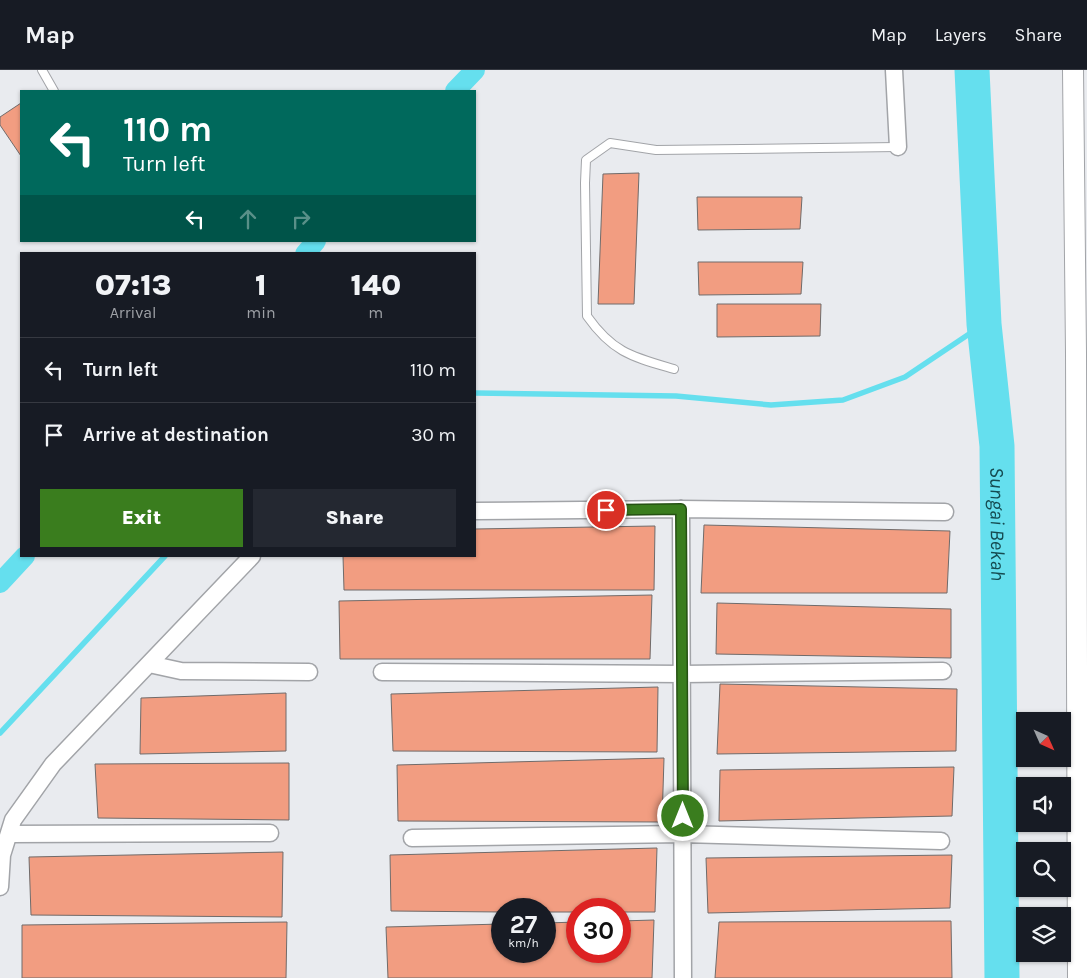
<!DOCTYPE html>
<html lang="en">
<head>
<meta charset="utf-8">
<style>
  body { margin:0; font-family:Karla,sans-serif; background:#242831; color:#f1f3f6; height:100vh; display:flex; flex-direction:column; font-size:19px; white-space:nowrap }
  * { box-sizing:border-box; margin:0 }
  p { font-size:16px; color:#9ea1a6 }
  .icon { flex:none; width:28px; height:28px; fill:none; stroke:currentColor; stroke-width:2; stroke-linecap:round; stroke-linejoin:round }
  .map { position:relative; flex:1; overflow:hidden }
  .details { position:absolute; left:20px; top:182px; width:456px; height:305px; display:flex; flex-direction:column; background:#171b24; border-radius:0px; box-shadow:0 1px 4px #0004 }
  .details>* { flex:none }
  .hud { position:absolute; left:20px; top:20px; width:456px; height:152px; border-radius:0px; box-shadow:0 1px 4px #0004; background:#00695c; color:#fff; overflow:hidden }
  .needle { width:32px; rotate:135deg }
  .fabs { position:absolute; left:1016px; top:642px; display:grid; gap:10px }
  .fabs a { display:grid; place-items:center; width:55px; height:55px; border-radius:0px; background:#171b24; box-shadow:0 1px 4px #0004; font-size:25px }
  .speed { position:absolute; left:491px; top:828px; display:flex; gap:10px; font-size:25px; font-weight:700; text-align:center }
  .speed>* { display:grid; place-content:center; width:65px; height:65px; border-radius:50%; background:#171b24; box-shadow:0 1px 4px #0004; line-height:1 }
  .speed small { font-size:12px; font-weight:400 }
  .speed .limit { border:8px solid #d22; background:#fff; color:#111 }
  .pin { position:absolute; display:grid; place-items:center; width:42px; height:42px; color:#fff; margin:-21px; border:2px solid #fff; border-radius:50%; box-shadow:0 1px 5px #0007 }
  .me { position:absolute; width:55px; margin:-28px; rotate:0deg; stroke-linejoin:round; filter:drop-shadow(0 0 4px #0008) }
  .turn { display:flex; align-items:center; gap:18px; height:105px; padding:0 20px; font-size:22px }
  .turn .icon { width:65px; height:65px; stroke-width:2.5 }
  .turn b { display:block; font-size:35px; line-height:42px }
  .lanes { display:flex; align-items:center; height:48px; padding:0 20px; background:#0003; justify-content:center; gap:25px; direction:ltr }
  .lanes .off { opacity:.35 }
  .eta { display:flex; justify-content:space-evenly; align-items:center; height:85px; text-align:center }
  .eta b { font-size:30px; font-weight:800; line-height:35px }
  .action { display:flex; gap:10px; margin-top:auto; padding:10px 20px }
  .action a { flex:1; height:58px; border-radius:0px; background:#3a7d1e; color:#fff; font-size:20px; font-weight:800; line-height:58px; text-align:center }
  .action a+a { background:#242831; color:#f1f3f6 }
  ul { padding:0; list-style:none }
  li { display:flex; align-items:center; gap:15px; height:65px; padding:0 20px; border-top:1px solid #363941 }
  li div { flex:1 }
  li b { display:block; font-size:19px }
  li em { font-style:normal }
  header { display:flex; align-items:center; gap:30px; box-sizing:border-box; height:70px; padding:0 25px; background:#171b24; border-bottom:1px solid #363941 }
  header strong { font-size:24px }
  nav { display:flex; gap:28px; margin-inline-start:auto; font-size:18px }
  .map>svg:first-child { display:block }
</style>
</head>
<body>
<header>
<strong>Map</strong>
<nav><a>Map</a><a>Layers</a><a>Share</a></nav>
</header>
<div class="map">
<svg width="1087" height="908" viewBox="0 0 1087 908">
  <rect width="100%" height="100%" fill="#e9ebef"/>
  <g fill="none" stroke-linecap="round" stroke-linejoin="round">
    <!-- stream -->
    <path stroke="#65dfee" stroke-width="5.5" d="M475,323L676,326L771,335L843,330L905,307L984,254
      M0,663L165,486"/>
    <!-- canal -->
    <path stroke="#65dfee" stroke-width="20" d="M455,21L475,0
      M305,184L316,171
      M0,513L25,486"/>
    <!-- river -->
    <path stroke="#65dfee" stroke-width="35" id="s1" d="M972,0L984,254L997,376L1002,908"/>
  </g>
  <!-- building -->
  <path fill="#f29d81" stroke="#706b6a" d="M21,33V86L0,55V47Z
    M639,103L634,234H598L603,104Z
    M697,127H802L800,159L698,160Z
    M698,192H803L801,224L699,225Z
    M717,234H821L820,266L717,267Z
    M704,455L950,461L947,523H701Z
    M655,456L654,520H344L343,486H475V459Z
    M652,525L650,589H340L339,531Z
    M717,533L951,539V588L716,584Z
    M720,614L957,619L956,681L717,684Z
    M658,617L657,682L393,681L391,624Z
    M286,623V681L140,684L141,628Z
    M664,688L662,752L398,751L397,695Z
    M289,693V750L98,748L95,694Z
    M954,697L952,746L719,751L720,700Z
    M657,778L655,842H620V839H578V842H545V839H502V842L391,841L390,785Z
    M283,782L282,847L31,845L29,787Z
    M952,785L950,838L708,843L706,788Z
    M654,850L652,908H388L386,857L502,854V881H545V853L578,852V881H620V851Z
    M951,851L952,908H715L719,852Z
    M287,852L286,908H22V855Z"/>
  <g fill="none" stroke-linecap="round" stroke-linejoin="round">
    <defs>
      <path id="service" d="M42,0L54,21
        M674,299C633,287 613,283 587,246L585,113L586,90L610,73L656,80L898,77"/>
      <path id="minor" d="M894,0L898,77
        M681,439L683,908
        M475,441L681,439L945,442
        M149,594L181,601L309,602
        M382,602L683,604L943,601
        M9,764L270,763
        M412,768L683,764L941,771
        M0,817L2,785L13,750L53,694L252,486"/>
      <path id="tertiary" d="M1073,0L1076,283L1078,908"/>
    </defs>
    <!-- service casing -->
    <use href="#service" stroke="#a2a4a8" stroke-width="10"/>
    <!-- minor casing -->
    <use href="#minor" stroke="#a2a4a8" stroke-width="19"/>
    <!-- tertiary casing -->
    <use href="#tertiary" stroke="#a2a4a8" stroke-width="22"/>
    <!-- service -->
    <use href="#service" stroke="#fff" stroke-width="8"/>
    <!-- minor -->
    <use href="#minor" stroke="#fff" stroke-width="16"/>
    <!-- tertiary -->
    <use href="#tertiary" stroke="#fff" stroke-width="20"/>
  </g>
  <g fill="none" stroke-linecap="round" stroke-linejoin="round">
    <defs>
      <path id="route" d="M606,440L681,439L683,746"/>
    </defs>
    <!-- route casing -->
    <use href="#route" stroke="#265114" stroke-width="12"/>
    <!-- route -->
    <use href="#route" stroke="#3a7d1e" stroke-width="9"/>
  </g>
  <g text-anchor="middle" stroke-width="4" stroke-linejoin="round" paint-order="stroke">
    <!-- water labels -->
    <g font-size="20" font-style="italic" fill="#154b51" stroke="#e9ebef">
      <text dy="7" stroke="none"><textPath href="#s1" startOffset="455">Sungai Bekah</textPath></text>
    </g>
  </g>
</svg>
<div class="fabs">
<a><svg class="needle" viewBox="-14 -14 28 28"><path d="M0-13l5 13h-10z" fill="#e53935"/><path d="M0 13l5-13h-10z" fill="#9ea1a6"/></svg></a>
<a><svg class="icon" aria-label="sound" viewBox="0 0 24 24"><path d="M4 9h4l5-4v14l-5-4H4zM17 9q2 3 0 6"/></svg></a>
<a><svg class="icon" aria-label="search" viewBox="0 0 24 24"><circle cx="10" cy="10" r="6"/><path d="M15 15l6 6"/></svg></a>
<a><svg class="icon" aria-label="layers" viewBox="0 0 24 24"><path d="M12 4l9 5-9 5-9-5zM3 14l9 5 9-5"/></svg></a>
</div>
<div class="speed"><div>27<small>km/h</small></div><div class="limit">30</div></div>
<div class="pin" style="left:606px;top:440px;background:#d93025"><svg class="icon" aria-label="arrive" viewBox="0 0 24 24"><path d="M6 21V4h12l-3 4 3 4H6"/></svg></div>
<svg class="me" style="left:683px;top:746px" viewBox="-20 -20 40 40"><circle r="17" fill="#3a7d1e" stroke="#fff" stroke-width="3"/><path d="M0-11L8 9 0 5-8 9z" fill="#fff"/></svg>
<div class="hud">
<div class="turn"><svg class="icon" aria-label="left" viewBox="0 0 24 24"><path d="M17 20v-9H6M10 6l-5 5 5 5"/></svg><div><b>110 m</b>Turn left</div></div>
<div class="lanes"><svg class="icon" aria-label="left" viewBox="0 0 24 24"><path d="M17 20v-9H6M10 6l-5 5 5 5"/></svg><svg class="icon off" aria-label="ahead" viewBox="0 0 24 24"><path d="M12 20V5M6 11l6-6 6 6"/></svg><svg class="icon off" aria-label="right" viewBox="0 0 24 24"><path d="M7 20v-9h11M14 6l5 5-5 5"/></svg></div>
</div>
<section class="details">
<div class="eta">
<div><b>07:13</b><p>Arrival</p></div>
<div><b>1</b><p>min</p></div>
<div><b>140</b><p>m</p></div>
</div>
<ul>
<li><svg class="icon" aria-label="left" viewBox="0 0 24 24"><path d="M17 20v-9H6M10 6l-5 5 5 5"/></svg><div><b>Turn left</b></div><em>110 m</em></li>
<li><svg class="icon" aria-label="arrive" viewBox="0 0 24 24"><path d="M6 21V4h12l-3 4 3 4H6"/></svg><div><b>Arrive at destination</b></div><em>30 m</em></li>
</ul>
<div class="action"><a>Exit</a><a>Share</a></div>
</section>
</div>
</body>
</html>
